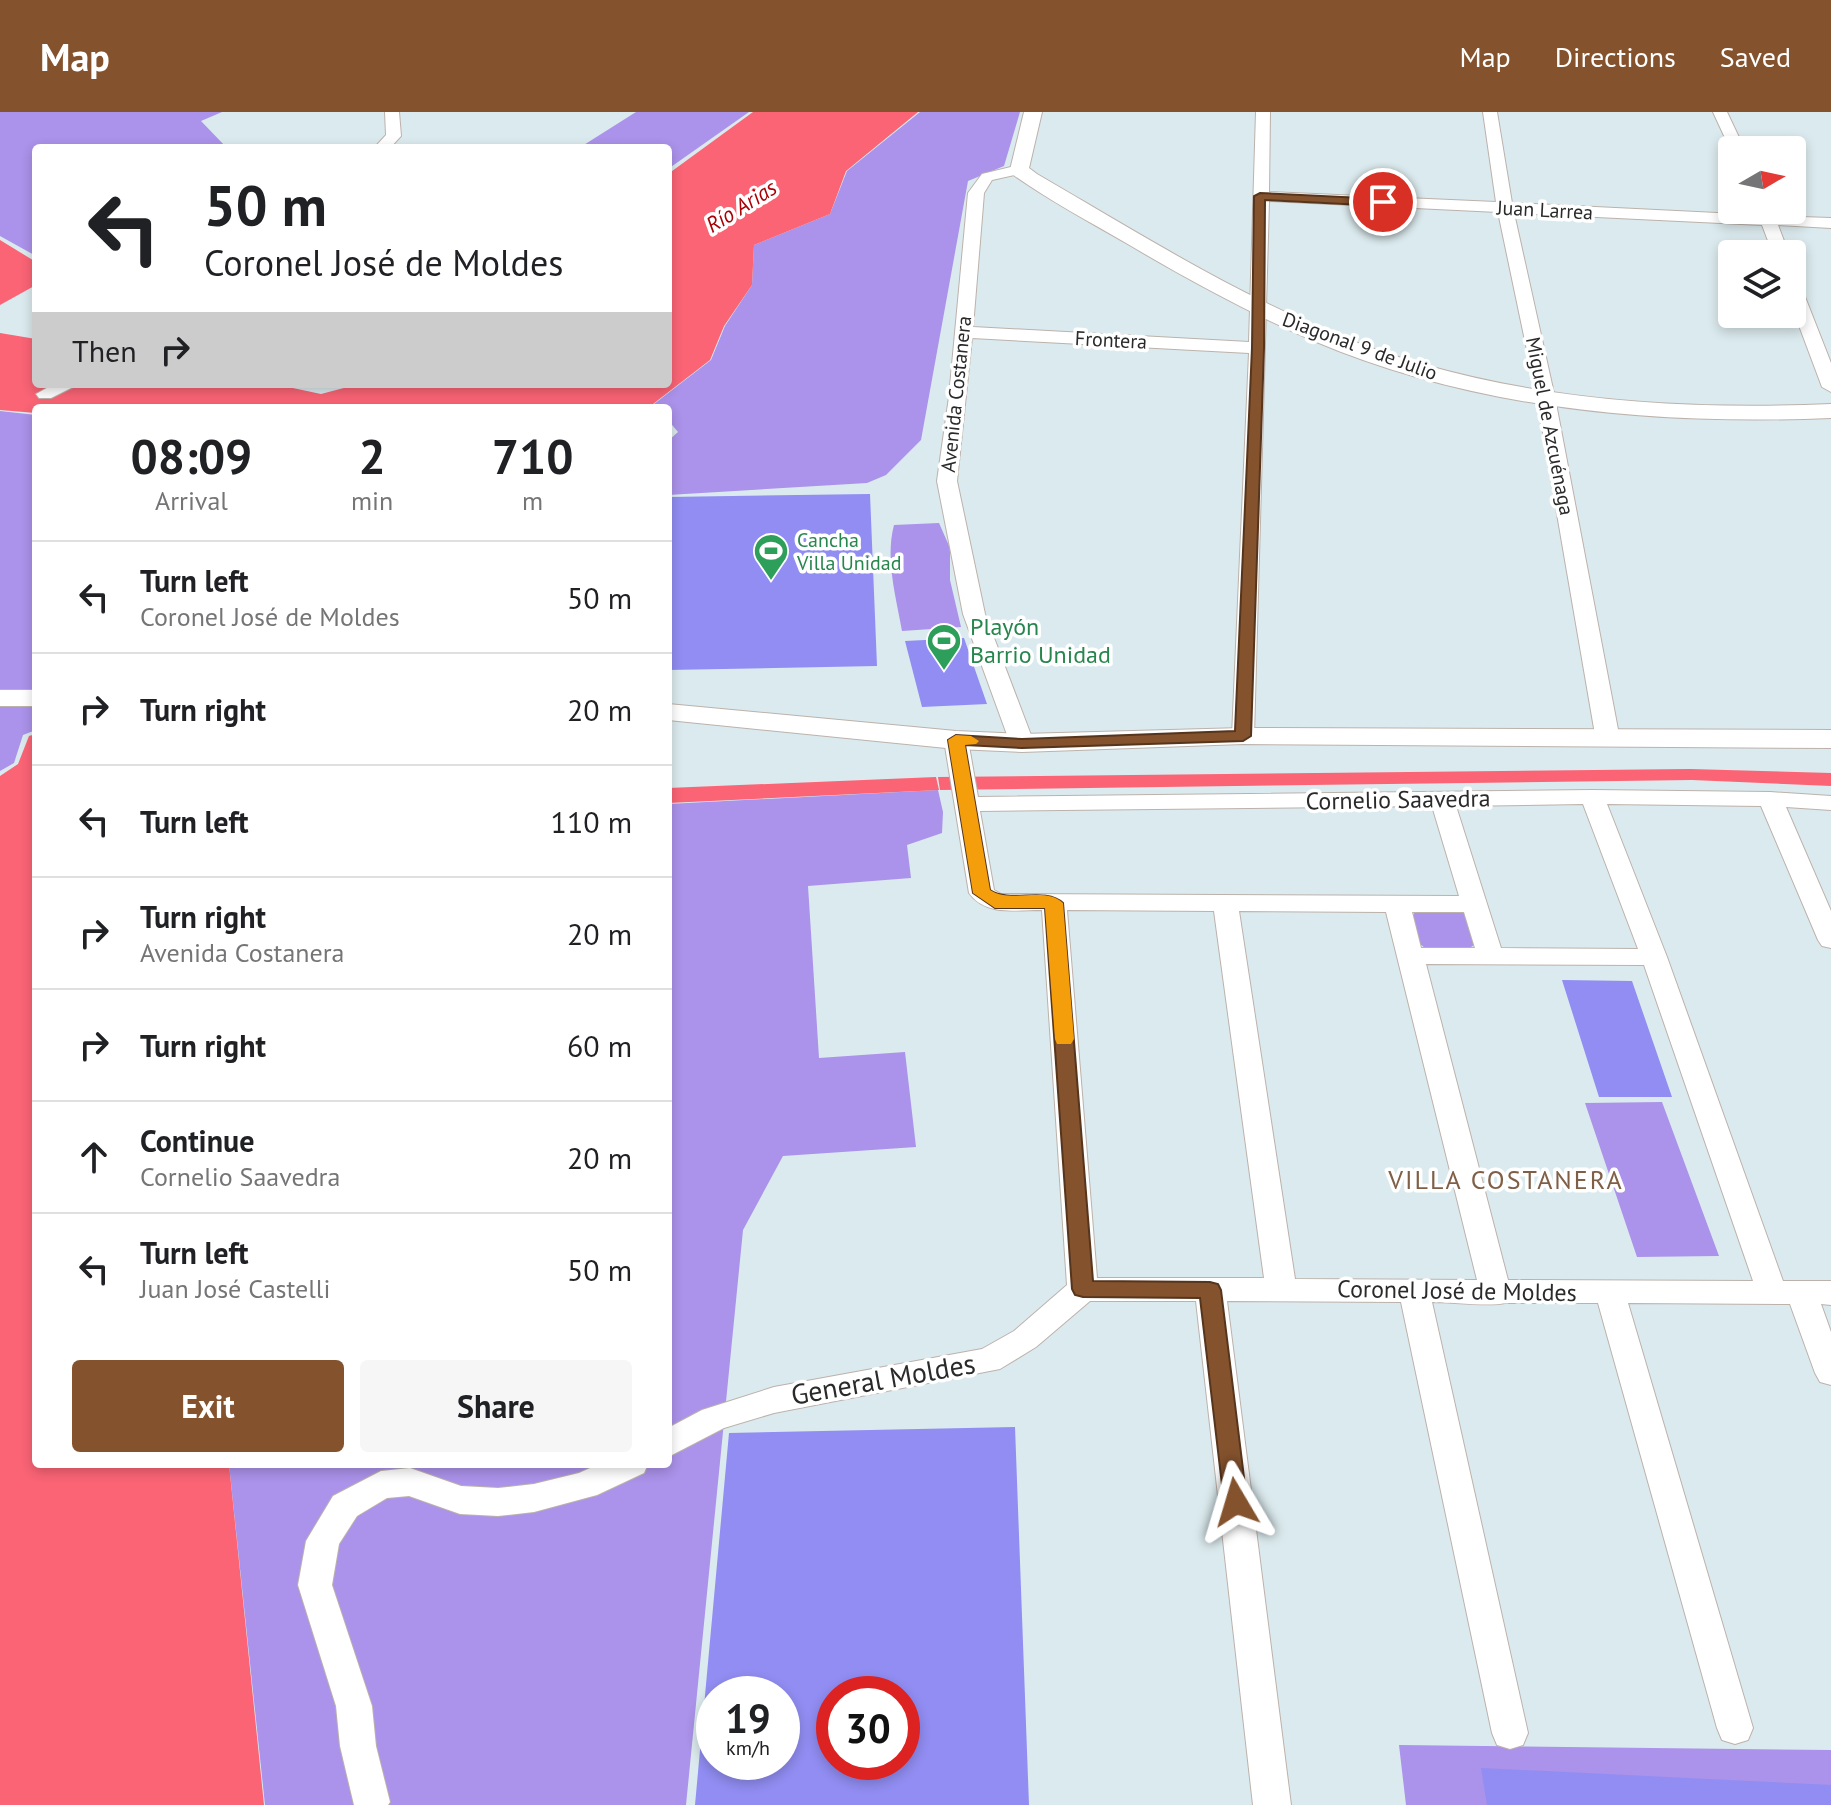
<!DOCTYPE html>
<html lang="en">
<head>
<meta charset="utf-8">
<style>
  body { margin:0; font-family:"PT Sans",sans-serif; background:#f6f6f6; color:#202124; height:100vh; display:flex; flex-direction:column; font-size:30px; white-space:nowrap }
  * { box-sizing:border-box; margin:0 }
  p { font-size:26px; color:#757577 }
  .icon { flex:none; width:44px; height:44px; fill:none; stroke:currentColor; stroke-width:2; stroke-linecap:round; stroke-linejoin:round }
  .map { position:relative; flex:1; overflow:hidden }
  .drawer { position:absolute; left:32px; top:292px; width:640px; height:1064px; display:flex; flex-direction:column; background:#fff; border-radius:8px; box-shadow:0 4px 12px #0003 }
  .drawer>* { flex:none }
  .top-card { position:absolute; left:32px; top:32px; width:640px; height:244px; border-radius:8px; box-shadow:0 4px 12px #0003; background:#fff; color:#202124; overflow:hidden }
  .needle { width:52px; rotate:81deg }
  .fabs { position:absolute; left:1718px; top:24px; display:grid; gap:16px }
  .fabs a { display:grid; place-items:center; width:88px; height:88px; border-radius:8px; background:#fff; box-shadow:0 4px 12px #0003; font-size:40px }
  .speed { position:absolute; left:696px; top:1564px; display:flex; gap:16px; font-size:40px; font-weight:700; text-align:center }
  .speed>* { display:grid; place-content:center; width:104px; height:104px; border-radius:50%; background:#fff; box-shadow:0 4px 12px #0003; line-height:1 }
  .speed small { font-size:20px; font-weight:400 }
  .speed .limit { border:12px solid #d22; background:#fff; color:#111 }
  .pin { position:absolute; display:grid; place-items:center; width:68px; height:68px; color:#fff; margin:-34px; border:4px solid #fff; border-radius:50%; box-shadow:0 2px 8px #0007 }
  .me { position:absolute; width:88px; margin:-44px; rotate:353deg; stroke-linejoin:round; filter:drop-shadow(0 0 6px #0008) }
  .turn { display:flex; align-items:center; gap:28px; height:168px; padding:0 40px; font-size:36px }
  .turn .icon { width:104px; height:104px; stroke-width:2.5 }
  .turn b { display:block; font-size:56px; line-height:68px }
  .then { display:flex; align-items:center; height:76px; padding:0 40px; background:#0003; gap:16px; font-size:30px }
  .eta { display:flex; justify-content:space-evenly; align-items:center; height:136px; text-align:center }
  .eta b { font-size:48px; font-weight:600; line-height:56px }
  .button { display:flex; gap:16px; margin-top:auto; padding:16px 40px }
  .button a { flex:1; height:92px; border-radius:8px; background:#84522d; color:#fff; font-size:32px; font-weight:600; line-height:92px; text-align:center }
  .button a+a { background:#f6f6f6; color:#202124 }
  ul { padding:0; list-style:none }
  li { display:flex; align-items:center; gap:24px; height:112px; padding:0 40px; border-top:2px solid #e0e0e0 }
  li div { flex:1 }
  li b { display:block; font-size:30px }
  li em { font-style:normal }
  header { display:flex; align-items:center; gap:48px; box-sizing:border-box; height:112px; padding:0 40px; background:#84522d; color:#fff }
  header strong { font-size:38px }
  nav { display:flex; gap:44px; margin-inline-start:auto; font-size:28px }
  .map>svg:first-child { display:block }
</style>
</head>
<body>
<header>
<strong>Map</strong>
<nav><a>Map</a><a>Directions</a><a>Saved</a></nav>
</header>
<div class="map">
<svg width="1831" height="1693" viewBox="0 0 1831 1693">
  <rect width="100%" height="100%" fill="#dbeaee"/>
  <!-- green -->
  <path fill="#ab92ea" d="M0,0H222L201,9L227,36H36V144L0,124Z
    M636,0H749L668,57V36H579Z
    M920,0H1020L1004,54L968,69L921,328L886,363L867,371L668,383V329L678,320L668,308V296H657L654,292L711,248L725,214L752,173L754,133L830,102L847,59Z
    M0,299L36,303V618L23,623L14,651L0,659Z
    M939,411L950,436V468L961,515L902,519C896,485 885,447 894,413Z
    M938,678L943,700L942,721L907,733L911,766L808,774L819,946L905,940L916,1035L783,1044L743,1118L686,1693H265L229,1352H668V692Z
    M1417,797H1461L1467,803L1474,833L1468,837L1425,836L1420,832L1413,803Z
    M1662,990L1719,1144L1637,1145L1585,991Z
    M1399,1633L1831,1638V1693H1406Z"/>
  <!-- pitch -->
  <path fill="#918df2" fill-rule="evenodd" d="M870,382L877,554L668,558V385Z
    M964,526L987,592L922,595L905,529Z
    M1562,868L1632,869L1672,985H1599Z
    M1015,1315L1029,1693H695L729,1321ZM782,1582V1650H714V1582ZM902,1582V1650H834V1582Z
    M1481,1656L1831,1673V1693H1487Z"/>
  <!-- water -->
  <path fill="#fa6475" d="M753,0H918L846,59L830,102L754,133L752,173L724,214L710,248L653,292L656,296H36V301L0,298V221L36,227V272H274L321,282L359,272H668V62Z
    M0,128L36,150V173L0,193Z
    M36,622V1352H229L264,1693H0V664L18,652L29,624Z
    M1690,657L1831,661V674L1692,668L940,678L938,665Z
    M936,665L939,678L668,691V676Z"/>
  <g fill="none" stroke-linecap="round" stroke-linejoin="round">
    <defs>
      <path id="minor" d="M385,0H399L401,24L390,36H374L386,23Z
        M1256,0H1270L1269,80L1496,90L1483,0H1497L1512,91L1758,103L1756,98H1772L1774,104L1831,106V116L1778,113L1789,142H1773L1762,113L1514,101L1555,286L1620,628L1616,633H1600L1596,628L1537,286L1498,100L1269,89L1254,624L1251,629H1235L1232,624L1249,241L972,226L957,369L985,502L1034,631L1030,636H1014L1010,631L963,502L937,369L949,285L968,81L982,62L1019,53L1027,58L1024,61L992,68L984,81L973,215L1249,230Z
        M1713,0H1727L1745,38H1732V41Z
        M1792,167L1800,172L1831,251V280L1822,275L1792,195Z
        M54,272H79L51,286H39L36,282Z
        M956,621L964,623L968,628L978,685L1592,678L1770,680L1831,684V698L1786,695L1831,799V836L1822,834L1818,828L1761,694L1607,692L1667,845L1783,1169H1831V1193L1821,1192L1831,1220V1273L1820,1270L1815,1261L1790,1192L1628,1191L1753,1616L1748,1628L1735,1632L1722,1628L1717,1616L1598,1191H1505C1491,1195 1450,1190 1432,1190L1528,1621L1523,1633L1510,1637L1497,1633L1492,1621L1401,1190L1227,1189L1291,1693H1253L1196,1189H1090L1036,1235L1000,1257L774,1301L724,1316L668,1345V1316L702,1298L774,1275L982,1237L1014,1219L1067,1173L1042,798C1017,798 985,804 969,781L944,628L948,623ZM1583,692L1638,837L1501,836L1456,694ZM1432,694L1459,784L1001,782L994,778L980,699ZM1067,798L1214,799L1264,1166H1097ZM1239,799L1386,800L1477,1168L1295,1167ZM1412,800H1464L1475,836H1421ZM1426,852L1644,853L1753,1169L1508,1168Z
        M599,1352H648L644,1361L597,1383L534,1400L498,1404L460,1402L409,1384L387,1386L357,1404L339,1432L332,1473L372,1594L376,1634L390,1690L388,1693H354L340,1634L336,1594L298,1473L306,1429L333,1384L381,1359L410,1356L461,1374L498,1376L534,1372L579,1361Z"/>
      <path id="tertiary" d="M1024,0H1042L1029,56L1037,62C1133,118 1227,177 1330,220C1489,286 1661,299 1831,292V306C1656,313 1477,298 1314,229C1249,201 1187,167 1126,131C1088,109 1048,88 1012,62L1010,58Z
        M0,578H36V594H0Z
        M668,592L956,619L1022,622L1243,616L1831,618V636L1243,632L1022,640L956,637L668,608Z"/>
    </defs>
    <!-- minor casing -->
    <use href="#minor" stroke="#bcb2ab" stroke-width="2"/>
    <!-- tertiary casing -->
    <use href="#tertiary" stroke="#bcb2ab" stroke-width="2"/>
    <!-- minor -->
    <use href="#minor" fill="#fff" fill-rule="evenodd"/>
    <!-- tertiary -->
    <use href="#tertiary" fill="#fff" fill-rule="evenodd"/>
  </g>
  <!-- route -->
  <path fill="#84522d" stroke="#56351d" stroke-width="2" d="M1260,81L1383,87L1388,90L1383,94L1265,88L1264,236L1251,624L1243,629L1022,636L965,633L990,778C1011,792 1045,774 1063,791L1093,1169L1210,1170L1218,1172L1221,1178L1247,1390L1244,1397L1236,1400L1227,1397L1224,1390L1200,1186L1083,1185L1075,1183L1072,1177L1045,796H995L973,781L948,628L956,623L1022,627L1235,619L1252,236L1254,84Z"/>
  <!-- slow -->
  <path fill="#f59e0b" d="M956,623L971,624L979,629L976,632L965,633L990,778C1011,792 1045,774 1063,791L1074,927L1071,932H1057L1055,927L1045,796H995L973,781L948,628Z"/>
  <!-- icons -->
  <defs>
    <symbol id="stadium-pin" viewBox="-11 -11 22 30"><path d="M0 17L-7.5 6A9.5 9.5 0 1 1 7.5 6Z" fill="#2e9e5b" stroke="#fff"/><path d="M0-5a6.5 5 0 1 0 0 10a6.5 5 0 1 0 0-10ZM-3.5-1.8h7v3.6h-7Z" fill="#fff"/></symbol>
  </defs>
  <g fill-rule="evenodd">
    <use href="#stadium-pin" x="751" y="419" width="40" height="54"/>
    <use href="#stadium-pin" x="924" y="509" width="40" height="54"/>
  </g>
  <g text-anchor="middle" stroke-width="7" stroke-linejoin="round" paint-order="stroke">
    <!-- far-street labels -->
    <g font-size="20" fill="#2a2a2a" stroke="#fff">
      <text transform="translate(1545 98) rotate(3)" y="7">Juan Larrea</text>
      <text transform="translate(1111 228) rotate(3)" y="7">Frontera</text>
      <text transform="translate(1360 234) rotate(20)" y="7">Diagonal 9 de Julio</text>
      <text transform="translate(956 282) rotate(-84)" y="7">Avenida Costanera</text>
      <text transform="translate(1550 314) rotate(79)" y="7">Miguel de Azcuénaga</text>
    </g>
    <!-- far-leisure labels -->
    <g font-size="20" fill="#27864d" stroke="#fff" text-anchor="start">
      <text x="797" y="435">Cancha<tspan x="797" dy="23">Villa Unidad</tspan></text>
    </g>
    <!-- far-water labels -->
    <g font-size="22" font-style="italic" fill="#a80106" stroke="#fff">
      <text transform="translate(741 94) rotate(-32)" y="8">Río Arias</text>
    </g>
    <!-- leisure labels -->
    <g font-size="24" fill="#27864d" stroke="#fff" text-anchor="start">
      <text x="970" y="523">Playón<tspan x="970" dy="28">Barrio Unidad</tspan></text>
    </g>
    <!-- street labels -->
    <g font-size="24" fill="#2a2a2a" stroke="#fff">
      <text transform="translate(1398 688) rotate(-1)" y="8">Cornelio Saavedra</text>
      <text transform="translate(1457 1179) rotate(1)" y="8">Coronel José de Moldes</text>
    </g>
    <!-- neighbourhood labels -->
    <g font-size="26" letter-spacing="2" fill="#7f5f46" stroke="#fff">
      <text x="1506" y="1077">VILLA COSTANERA</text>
    </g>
    <!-- near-street labels -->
    <g font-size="28" fill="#2a2a2a" stroke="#fff">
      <text transform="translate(883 1267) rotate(-10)" y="10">General Moldes</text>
    </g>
  </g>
</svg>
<div class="fabs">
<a><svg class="needle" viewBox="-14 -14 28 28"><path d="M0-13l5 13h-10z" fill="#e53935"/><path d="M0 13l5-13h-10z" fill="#757577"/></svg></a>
<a><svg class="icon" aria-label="layers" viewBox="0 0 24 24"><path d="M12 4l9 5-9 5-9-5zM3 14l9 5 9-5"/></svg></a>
</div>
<div class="speed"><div>19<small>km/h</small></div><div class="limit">30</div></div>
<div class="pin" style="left:1383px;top:90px;background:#d93025"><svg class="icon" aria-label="arrive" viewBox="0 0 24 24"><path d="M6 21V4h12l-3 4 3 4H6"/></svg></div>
<svg class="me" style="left:1236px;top:1390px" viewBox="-20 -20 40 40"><path d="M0-17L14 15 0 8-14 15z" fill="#84522d" stroke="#fff" stroke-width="4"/></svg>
<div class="top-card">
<div class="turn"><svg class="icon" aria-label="left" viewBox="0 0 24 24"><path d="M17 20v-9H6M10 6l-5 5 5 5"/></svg><div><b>50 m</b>Coronel José de Moldes</div></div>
<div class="then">Then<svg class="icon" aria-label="right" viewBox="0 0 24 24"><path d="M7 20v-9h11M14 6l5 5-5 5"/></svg></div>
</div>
<section class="drawer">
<div class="eta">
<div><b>08:09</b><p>Arrival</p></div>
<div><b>2</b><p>min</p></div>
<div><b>710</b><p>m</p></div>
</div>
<ul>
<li><svg class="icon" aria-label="left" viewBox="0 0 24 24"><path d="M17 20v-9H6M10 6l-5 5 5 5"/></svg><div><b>Turn left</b><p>Coronel José de Moldes</p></div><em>50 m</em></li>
<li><svg class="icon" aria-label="right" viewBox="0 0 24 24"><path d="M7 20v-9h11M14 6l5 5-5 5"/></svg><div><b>Turn right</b></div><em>20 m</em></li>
<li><svg class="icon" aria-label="left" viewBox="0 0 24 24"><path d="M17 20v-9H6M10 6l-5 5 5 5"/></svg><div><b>Turn left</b></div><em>110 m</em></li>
<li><svg class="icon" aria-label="right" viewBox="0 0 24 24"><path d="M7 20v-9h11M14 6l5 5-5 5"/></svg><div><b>Turn right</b><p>Avenida Costanera</p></div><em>20 m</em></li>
<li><svg class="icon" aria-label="right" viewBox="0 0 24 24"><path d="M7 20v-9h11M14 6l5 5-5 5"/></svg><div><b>Turn right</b></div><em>60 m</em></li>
<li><svg class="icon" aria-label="ahead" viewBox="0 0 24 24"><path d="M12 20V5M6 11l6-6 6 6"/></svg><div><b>Continue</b><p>Cornelio Saavedra</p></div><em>20 m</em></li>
<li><svg class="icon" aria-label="left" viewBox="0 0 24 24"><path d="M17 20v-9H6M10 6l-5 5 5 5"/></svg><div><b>Turn left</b><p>Juan José Castelli</p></div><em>50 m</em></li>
</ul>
<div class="button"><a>Exit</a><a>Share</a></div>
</section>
</div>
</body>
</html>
